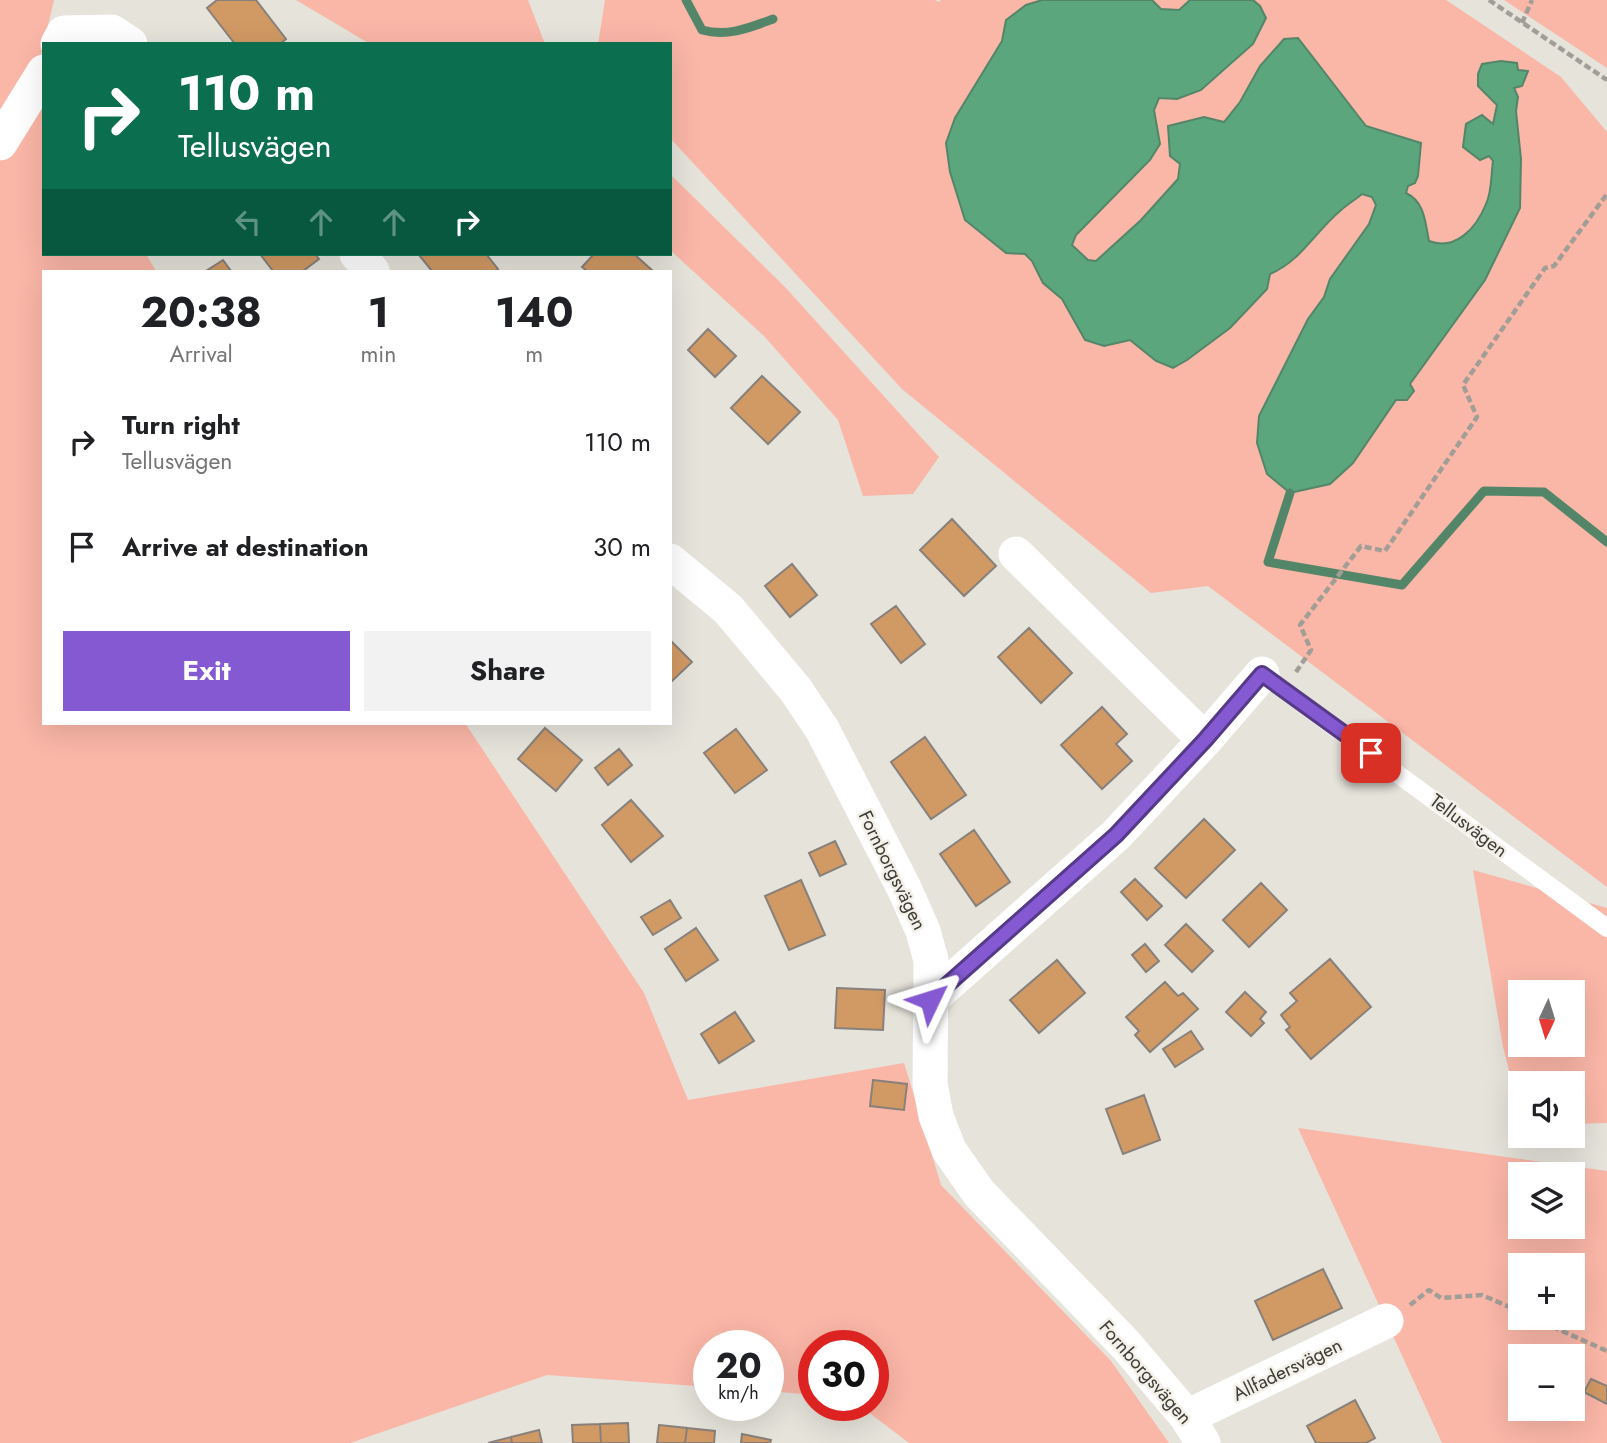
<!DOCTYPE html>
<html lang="en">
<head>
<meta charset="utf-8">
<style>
  body { margin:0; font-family:Jost,sans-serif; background:#f2f2f2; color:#202124; height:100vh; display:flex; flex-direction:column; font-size:26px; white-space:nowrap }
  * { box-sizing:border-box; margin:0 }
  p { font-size:23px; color:#757577 }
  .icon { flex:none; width:38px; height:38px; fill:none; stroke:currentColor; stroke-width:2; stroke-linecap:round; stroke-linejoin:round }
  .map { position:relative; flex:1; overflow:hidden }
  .sheet { position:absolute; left:42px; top:270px; width:630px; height:455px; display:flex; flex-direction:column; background:#fff; border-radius:0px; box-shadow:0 7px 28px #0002 }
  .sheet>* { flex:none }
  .top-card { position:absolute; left:42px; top:42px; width:630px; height:214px; border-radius:0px; box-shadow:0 7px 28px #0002; background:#0b6e4f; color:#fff; overflow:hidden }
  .needle { width:46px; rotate:184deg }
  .fabs { position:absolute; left:1508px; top:980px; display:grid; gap:14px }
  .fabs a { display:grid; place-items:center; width:77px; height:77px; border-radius:0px; background:#fff; box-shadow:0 7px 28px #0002; font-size:35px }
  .speed { position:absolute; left:693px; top:1330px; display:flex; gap:14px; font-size:35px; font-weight:700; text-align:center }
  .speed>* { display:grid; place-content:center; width:91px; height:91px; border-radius:50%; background:#fff; box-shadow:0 7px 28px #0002; line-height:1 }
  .speed small { font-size:18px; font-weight:400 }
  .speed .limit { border:10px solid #d22; background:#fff; color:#111 }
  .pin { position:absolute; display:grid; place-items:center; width:60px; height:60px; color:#fff; margin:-30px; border-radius:14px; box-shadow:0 4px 10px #0006 }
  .me { position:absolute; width:77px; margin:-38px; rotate:49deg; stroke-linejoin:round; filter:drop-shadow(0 0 5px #0008) }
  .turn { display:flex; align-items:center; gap:24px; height:147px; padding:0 21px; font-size:32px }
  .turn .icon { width:91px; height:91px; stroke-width:2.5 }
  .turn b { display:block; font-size:49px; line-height:60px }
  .lanes { display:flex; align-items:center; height:66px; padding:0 21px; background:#0003; justify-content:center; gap:35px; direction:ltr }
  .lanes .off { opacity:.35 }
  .eta { display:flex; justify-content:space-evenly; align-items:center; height:119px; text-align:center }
  .eta b { font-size:42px; font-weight:700; line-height:49px }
  .cta { display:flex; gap:14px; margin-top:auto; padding:14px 21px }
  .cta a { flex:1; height:80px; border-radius:0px; background:#8559d2; color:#fff; font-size:28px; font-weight:700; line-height:80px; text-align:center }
  .cta a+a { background:#f2f2f2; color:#202124 }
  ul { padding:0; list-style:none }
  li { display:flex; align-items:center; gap:21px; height:105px; padding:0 21px }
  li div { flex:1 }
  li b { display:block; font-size:26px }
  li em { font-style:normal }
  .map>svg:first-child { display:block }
</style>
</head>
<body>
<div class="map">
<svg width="1607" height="1443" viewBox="0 0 1607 1443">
  <rect width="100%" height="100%" fill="#e5e3da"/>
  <!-- green -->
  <path fill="#fab6a7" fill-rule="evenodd" d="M0,0H54L40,58L44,67V254H146L156,271H44V723H465L644,993L688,1100L904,1063L941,1185L1111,1361L1169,1443H909L859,1405H873V1346H814V1395L768,1391V1346H709V1387L547,1375L350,1443H0Z
    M296,0H528L545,44H370Z
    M605,0H935L939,2L941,0H1041L1026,5L1006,20L1002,41L955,118L946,143L950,172L965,220L1006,253L1025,254L1032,261L1043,283L1062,299L1085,340L1104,346L1130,340L1156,361L1230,328L1247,309L1269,274L1282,269L1306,248L1339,211L1362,194L1372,197L1376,205L1369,224L1330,279L1324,297L1308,319L1379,423L1410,384L1520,208L1521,159L1516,111L1518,97L1514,88L1517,63L1501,61L1478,86L1497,105L1493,124L1482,115L1489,156L1493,161C1491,174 1492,192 1486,204C1476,229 1455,250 1429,241L1421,206L1406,193L1421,143L1366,126L1298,39L1260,66L1240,102L1224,122L1180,164L1178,179L1141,220L1096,261L1088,260L1072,245L1076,235L1150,161L1160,145L1154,110L1159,98L1177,99L1201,90L1231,65L1253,44L1260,6L1253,0H1446L1561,77L1607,132V887L1208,586L1151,593L902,389L670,138V44H598Z
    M1152,0H1190L1179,10L1161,9Z
    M1504,0H1607V68Z
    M670,174L784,286L939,457L913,494L863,496L838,420L764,336L670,250Z
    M1473,870L1607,908V1123L1573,1124V1083H1521V1116L1503,1047ZM1521,992H1573V1045H1521Z
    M1298,1128L1607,1171V1443H1442ZM1521,1174H1573V1227H1521ZM1521,1265H1573V1318H1521ZM1521,1356H1573V1409H1521Z"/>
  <!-- water -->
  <path fill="#5ca67e" stroke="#538669" stroke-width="2" d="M1042,0H1152L1161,9L1179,10L1190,0H1253L1260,6L1266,18L1253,44L1201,90L1177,99L1159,98L1154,110L1160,144L1150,160L1076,235L1072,245L1088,260L1096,261L1141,220L1178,179L1180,164L1170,156L1168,126L1204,117L1224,122L1240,102L1260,66L1284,39L1298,38L1366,126L1421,143L1418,176L1415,183L1408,186L1406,193C1425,202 1425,222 1429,241C1455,251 1476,229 1486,204C1492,192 1491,175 1493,161L1489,156L1480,160L1463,147L1466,124L1482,115L1493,124L1497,105L1478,86V74L1482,64L1501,61L1517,63L1518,70L1528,71L1522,86L1514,88L1518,97L1516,111L1521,159L1520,208L1485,280L1410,384L1414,391L1407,400H1396L1353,463L1330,484L1290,493L1267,474L1257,443L1259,416L1308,319L1324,297L1330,279L1369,224L1376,205L1372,197L1362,194C1355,200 1346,205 1340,211C1315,232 1301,261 1270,274L1267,289L1230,328L1187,360L1173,368L1156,361L1130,340L1104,346L1085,340L1062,299L1043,283L1032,261L1025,254L1006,253L965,220L950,172L946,143L955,118L1002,41L1006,20L1026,5Z"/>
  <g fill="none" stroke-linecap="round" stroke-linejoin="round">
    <!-- stream -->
    <path stroke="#538669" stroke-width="9" d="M686,0L702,30C727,37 749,28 773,19
      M1290,493L1268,562L1402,585L1484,491L1544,492L1607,542"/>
  </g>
  <!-- building -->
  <path fill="#d19964" stroke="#88817b" stroke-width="2" d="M217,0H256L286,39L280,44H235L207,8Z
    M260,254H315L319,259L303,271H273Z
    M421,254H486L498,269L495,271H432L419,255Z
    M594,254H634L653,271H587L582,267Z
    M223,260L231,271H206Z
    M708,329L736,356L715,377L688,350Z
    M762,376L800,412L768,444L731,408Z
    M952,519L996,566L964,596L920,550Z
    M792,564L817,595L790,617L765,586Z
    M896,606L925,644L901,663L871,624Z
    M1029,628L1072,673L1041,703L998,657Z
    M670,640L692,662L670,683Z
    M1102,707L1127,734L1116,744L1132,761L1102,789L1061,745Z
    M545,728L582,760L556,791L518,759Z
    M736,729L767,770L735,793L704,753Z
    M925,737L966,795L931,819L891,762Z
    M619,749L632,765L608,785L595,768Z
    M631,800L663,836L631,862L602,825Z
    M1204,819L1235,850L1186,898L1155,868Z
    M974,830L1010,882L976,906L940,854Z
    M835,841L846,864L820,876L809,853Z
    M1135,879L1162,906L1147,920L1121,892Z
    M801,880L825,935L789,950L765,896Z
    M1261,883L1287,910L1249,947L1223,920Z
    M670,900L681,918L653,935L641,917Z
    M1186,924L1213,951L1192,972L1165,945Z
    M696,928L718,960L686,981L665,949Z
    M1145,944L1159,961L1146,972L1132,955Z
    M1330,959L1371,1007L1311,1059L1286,1030L1290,1027L1281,1015L1297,1001L1290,993Z
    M1057,960L1085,993L1039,1033L1010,1000Z
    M1165,982L1178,996L1183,993L1198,1009L1150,1052L1135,1035L1139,1031L1126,1017Z
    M837,988L885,990L883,1030L835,1028Z
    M1245,992L1266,1012L1260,1019L1264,1023L1251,1036L1226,1012Z
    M735,1012L754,1041L719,1063L701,1034Z
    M1191,1031L1203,1049L1175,1067L1163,1049Z
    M873,1080L907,1084L904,1110L870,1106Z
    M1144,1095L1160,1140L1123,1154L1106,1109Z
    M1323,1269L1342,1308L1273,1340L1255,1301Z
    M1591,1379L1607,1386V1404L1584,1392Z
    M1355,1400L1375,1438L1366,1443H1316L1307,1426Z
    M628,1423L629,1443H601L600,1424Z
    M600,1424L601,1443H573L572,1425Z
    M659,1425L687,1428L685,1443H657Z
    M687,1428L715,1431L714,1443H685Z
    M539,1430L542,1443H512L511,1437Z
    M742,1434L771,1440L770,1443H741Z
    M511,1437L512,1443H488Z"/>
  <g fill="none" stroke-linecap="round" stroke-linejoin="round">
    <!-- path -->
    <path stroke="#a09e97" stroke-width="4.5" stroke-dasharray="7 3.5" stroke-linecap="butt" d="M1489,0L1607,80
      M1522,23L1532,0
      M1296,672L1311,650L1300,625L1361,546L1385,551L1477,417L1463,385L1545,268L1554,266L1607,194
      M1410,1305L1429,1290L1441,1298L1482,1295L1521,1312
      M1533,1318L1607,1351"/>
    <!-- service -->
    <path stroke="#fff" stroke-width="18" d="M1262,674L1607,928"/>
    <!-- minor -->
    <path stroke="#fff" stroke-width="35" d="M58,44L64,33L112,32L130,44
      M0,143L44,72
      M357,254L372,271
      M1016,554L1205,740
      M670,561L728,609L795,689L822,729L904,888L923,931L931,960L930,1084L936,1116L949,1150L979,1193L1126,1345L1187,1417L1203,1443
      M930,1000L1116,835L1205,740L1262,674
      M1187,1417L1386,1321"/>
  </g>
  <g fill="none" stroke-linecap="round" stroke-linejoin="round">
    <defs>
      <path id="route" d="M930,1000L1116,835L1205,740L1262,674L1371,753"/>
    </defs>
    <!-- route casing -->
    <use href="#route" stroke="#563a88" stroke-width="18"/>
    <!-- route -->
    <use href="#route" stroke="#8559d2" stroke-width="12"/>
  </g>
  <g text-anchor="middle" stroke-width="5" stroke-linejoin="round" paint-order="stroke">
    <!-- street labels -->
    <g font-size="19" fill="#3d3c38" stroke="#f3f0e7">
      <text transform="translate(1469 825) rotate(37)" y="7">Tellusvägen</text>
      <text transform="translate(893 870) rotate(64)" y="7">Fornborgsvägen</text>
      <text transform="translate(1287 1369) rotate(-26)" y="7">Allfadersvägen</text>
      <text transform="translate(1146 1372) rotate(49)" y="7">Fornborgsvägen</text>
    </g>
  </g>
</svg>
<div class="fabs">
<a><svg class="needle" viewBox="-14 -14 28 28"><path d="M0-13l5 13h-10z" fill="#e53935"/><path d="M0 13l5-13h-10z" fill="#757577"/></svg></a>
<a><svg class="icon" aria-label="sound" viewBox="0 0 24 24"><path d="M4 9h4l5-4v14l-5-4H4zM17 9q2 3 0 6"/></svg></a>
<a><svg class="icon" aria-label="layers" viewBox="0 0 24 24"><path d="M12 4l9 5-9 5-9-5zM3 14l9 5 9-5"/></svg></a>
<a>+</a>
<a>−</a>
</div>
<div class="speed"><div>20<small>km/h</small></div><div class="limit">30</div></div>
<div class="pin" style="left:1371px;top:753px;background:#d93025"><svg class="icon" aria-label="arrive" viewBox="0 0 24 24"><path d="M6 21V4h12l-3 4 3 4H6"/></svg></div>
<svg class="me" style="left:930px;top:1000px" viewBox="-20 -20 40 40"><path d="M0-17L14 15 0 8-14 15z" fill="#8559d2" stroke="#fff" stroke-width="4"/></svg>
<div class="top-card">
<div class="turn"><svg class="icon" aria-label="right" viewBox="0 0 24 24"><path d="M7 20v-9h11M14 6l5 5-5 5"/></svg><div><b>110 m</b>Tellusvägen</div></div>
<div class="lanes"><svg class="icon off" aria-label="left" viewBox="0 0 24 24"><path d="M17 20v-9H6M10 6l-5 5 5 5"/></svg><svg class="icon off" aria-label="ahead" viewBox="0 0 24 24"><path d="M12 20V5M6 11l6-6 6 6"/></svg><svg class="icon off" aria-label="ahead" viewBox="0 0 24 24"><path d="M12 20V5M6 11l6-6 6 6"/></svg><svg class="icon" aria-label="right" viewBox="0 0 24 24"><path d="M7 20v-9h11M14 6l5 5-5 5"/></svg></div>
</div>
<section class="sheet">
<div class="eta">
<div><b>20:38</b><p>Arrival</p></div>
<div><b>1</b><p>min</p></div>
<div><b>140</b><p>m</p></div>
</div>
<ul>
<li><svg class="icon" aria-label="right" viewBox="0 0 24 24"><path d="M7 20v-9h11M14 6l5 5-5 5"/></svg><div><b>Turn right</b><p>Tellusvägen</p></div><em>110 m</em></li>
<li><svg class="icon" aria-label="arrive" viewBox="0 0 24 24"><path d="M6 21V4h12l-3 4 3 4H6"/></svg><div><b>Arrive at destination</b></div><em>30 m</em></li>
</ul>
<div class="cta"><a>Exit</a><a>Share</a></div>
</section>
</div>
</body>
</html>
